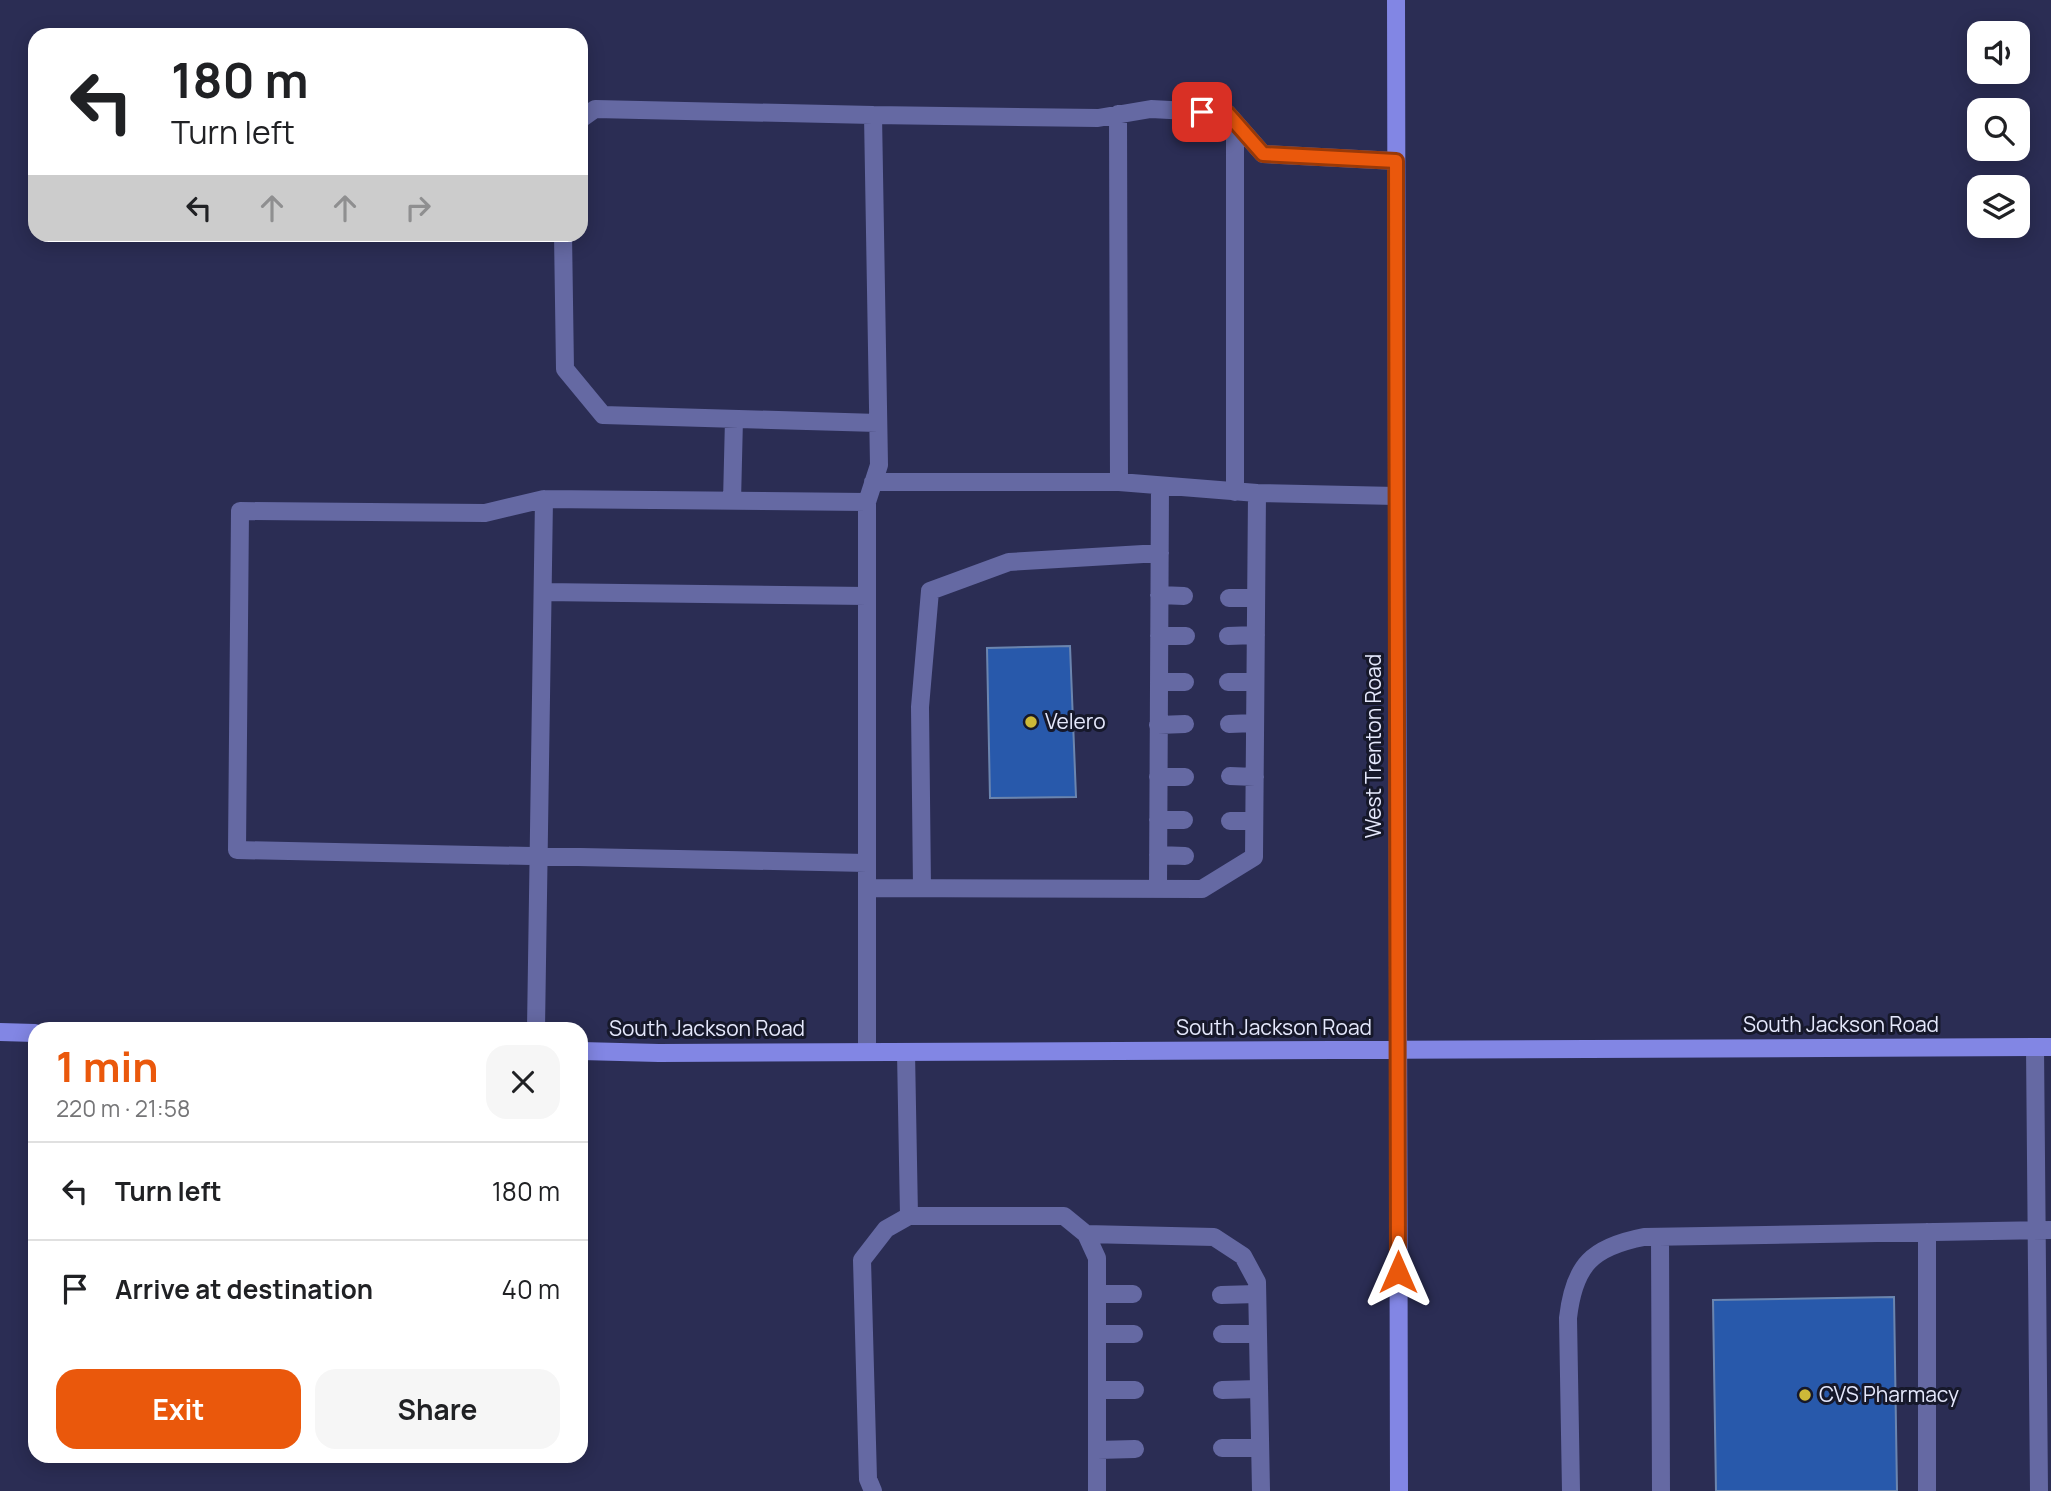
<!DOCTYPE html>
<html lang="en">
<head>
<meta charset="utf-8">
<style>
  body { margin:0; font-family:Manrope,sans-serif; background:#f6f6f6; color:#202124; height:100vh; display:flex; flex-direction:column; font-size:26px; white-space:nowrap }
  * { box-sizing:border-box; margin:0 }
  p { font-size:23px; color:#757577 }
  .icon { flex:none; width:38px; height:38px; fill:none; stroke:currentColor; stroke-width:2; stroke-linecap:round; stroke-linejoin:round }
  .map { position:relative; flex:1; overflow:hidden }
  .panel { position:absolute; left:28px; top:1022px; width:560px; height:441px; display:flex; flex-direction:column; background:#fff; border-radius:21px; box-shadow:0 4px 18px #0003 }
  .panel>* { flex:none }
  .hud { position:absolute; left:28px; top:28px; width:560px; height:214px; border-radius:21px; box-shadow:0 4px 18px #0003; background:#fff; color:#202124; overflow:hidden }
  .tools { position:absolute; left:1967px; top:21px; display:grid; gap:14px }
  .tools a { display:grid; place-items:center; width:63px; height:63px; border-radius:14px; background:#fff; box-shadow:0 4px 18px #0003; font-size:35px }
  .pin { position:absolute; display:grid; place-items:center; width:60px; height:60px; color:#fff; margin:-30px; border-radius:14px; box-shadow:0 4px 10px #0006 }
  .me { position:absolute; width:77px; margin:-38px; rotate:0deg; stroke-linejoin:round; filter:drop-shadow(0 0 5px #0008) }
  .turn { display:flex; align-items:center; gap:24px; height:147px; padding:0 28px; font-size:32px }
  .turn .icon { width:91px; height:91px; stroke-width:2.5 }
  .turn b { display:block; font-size:49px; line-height:60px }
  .lanes { display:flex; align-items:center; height:66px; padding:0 28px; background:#0003; justify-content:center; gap:35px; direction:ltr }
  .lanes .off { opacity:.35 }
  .round { display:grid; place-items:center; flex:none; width:74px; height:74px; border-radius:21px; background:#f6f6f6 }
  .head { display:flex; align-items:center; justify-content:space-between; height:119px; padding:0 28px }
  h1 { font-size:42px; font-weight:700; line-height:52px; color:#ea580c }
  .action { display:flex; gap:14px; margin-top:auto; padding:14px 28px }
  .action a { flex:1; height:80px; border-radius:21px; background:#ea580c; color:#fff; font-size:28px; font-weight:700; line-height:80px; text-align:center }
  .action a+a { background:#f6f6f6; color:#202124 }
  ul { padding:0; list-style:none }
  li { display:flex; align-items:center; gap:21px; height:98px; padding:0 28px; border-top:2px solid #e0e0e0 }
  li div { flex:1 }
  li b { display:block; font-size:26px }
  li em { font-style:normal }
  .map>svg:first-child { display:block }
</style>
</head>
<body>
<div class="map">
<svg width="2051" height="1491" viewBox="0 0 2051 1491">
  <rect width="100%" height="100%" fill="#2b2d54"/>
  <!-- building -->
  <path fill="#2859ab" stroke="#6b85af" stroke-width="2" d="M1070,646L1076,797L990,798L987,648Z
    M1894,1297L1897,1491H1716L1713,1300Z"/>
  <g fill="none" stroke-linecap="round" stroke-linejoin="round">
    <!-- service -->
    <path stroke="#6569a3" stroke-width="18" d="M1118,114L1119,482
      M581,119L595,109L873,115
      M1235,122V492
      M563,234L565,369L603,415L878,423
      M873,482H1119L1257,493
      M732,501L734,419
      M867,502L544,499L485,513L240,511L237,850L867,863
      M543,592L867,596
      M1159,595L1184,596
      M1229,598H1256
      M1159,636H1186
      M1228,636L1256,635
      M1159,682H1185
      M1228,682H1255
      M1229,724L1255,723
      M1158,725L1185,724
      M1230,776L1255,777
      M1158,777H1185
      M1158,820H1184
      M1230,821H1254
      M1158,855L1185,856
      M867,888L1202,889L1254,857L1257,493L1396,496
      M922,888L920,707L930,591L1009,562L1160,553
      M1158,889L1160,486
      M536,1029L544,499
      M2035,1047L2039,1491
      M867,1052V502L879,465L873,115L1098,118L1151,109L1227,113L1263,154L1396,161
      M909,1216H1064L1086,1234L1097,1258V1491
      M1927,1232V1491
      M1086,1234L1214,1237L1243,1256L1257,1282L1261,1491
      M1660,1237L1661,1491
      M1098,1294H1133
      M1221,1295L1257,1294
      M1097,1334H1134
      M1222,1334H1258
      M1097,1390H1135
      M1222,1390L1259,1389
      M1222,1448H1260
      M1097,1450L1135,1449
      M873,1491L868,1479L862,1260L886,1229L909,1216L906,1052
      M1571,1491L1568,1318C1574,1265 1592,1247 1644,1237L2051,1230"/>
    <!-- secondary -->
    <path stroke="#8286e4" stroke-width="18" d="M1396,0L1399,1491
      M0,1032L35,1033
      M581,1051L659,1053L2051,1047"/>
  </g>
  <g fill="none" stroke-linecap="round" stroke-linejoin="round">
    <defs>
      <path id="route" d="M1202,112L1227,113L1263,154L1396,161L1398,1272"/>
    </defs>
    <!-- route casing -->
    <use href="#route" stroke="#983908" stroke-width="18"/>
    <!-- route -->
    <use href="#route" stroke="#ea580c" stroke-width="12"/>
  </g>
  <!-- markers -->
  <g fill="#cdb938" stroke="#16182a" stroke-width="2.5">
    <circle cx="1031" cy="722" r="7"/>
    <circle cx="1805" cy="1395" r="7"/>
  </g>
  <g text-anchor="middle" stroke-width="6" stroke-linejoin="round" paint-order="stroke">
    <!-- poi labels -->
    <g font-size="21" fill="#e5e8fc" stroke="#16182a" text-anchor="start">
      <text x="1045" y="729">Velero</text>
      <text x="1819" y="1402">CVS Pharmacy</text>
    </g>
    <!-- street labels -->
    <g font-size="21" fill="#e5e8fc" stroke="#16182a">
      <text transform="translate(1374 746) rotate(-90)" y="7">West Trenton Road</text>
      <text x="1841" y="1032">South Jackson Road</text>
      <text x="1274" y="1035">South Jackson Road</text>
      <text x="707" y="1036">South Jackson Road</text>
    </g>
  </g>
</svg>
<div class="tools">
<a><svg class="icon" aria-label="sound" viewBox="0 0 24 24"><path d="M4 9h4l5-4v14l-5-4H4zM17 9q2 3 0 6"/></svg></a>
<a><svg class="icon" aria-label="search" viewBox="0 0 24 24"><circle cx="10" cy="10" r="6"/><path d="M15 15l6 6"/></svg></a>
<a><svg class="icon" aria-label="layers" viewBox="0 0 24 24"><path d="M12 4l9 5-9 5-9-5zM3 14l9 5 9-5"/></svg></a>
</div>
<div class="pin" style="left:1202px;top:112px;background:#d93025"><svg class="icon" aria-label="arrive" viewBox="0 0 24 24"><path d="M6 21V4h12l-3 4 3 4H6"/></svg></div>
<svg class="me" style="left:1398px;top:1272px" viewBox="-20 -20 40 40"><path d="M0-17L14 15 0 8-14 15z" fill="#ea580c" stroke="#fff" stroke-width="4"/></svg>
<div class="hud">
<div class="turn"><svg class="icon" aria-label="left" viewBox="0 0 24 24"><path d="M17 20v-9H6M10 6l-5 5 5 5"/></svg><div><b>180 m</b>Turn left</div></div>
<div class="lanes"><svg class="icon" aria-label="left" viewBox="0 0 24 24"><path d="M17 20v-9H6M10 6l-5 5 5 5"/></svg><svg class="icon off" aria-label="ahead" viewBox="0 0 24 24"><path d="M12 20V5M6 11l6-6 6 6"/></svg><svg class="icon off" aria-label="ahead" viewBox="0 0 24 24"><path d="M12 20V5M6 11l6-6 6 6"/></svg><svg class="icon off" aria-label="right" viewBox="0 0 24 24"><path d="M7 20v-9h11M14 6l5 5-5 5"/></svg></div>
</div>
<section class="panel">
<div class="head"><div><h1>1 min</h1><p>220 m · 21:58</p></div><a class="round"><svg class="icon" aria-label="close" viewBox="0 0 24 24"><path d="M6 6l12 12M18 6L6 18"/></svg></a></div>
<ul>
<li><svg class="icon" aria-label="left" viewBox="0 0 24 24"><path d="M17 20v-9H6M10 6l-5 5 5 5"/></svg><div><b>Turn left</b></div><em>180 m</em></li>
<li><svg class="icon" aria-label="arrive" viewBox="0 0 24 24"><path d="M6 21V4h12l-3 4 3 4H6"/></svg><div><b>Arrive at destination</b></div><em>40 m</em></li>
</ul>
<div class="action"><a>Exit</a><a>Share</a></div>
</section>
</div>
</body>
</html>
